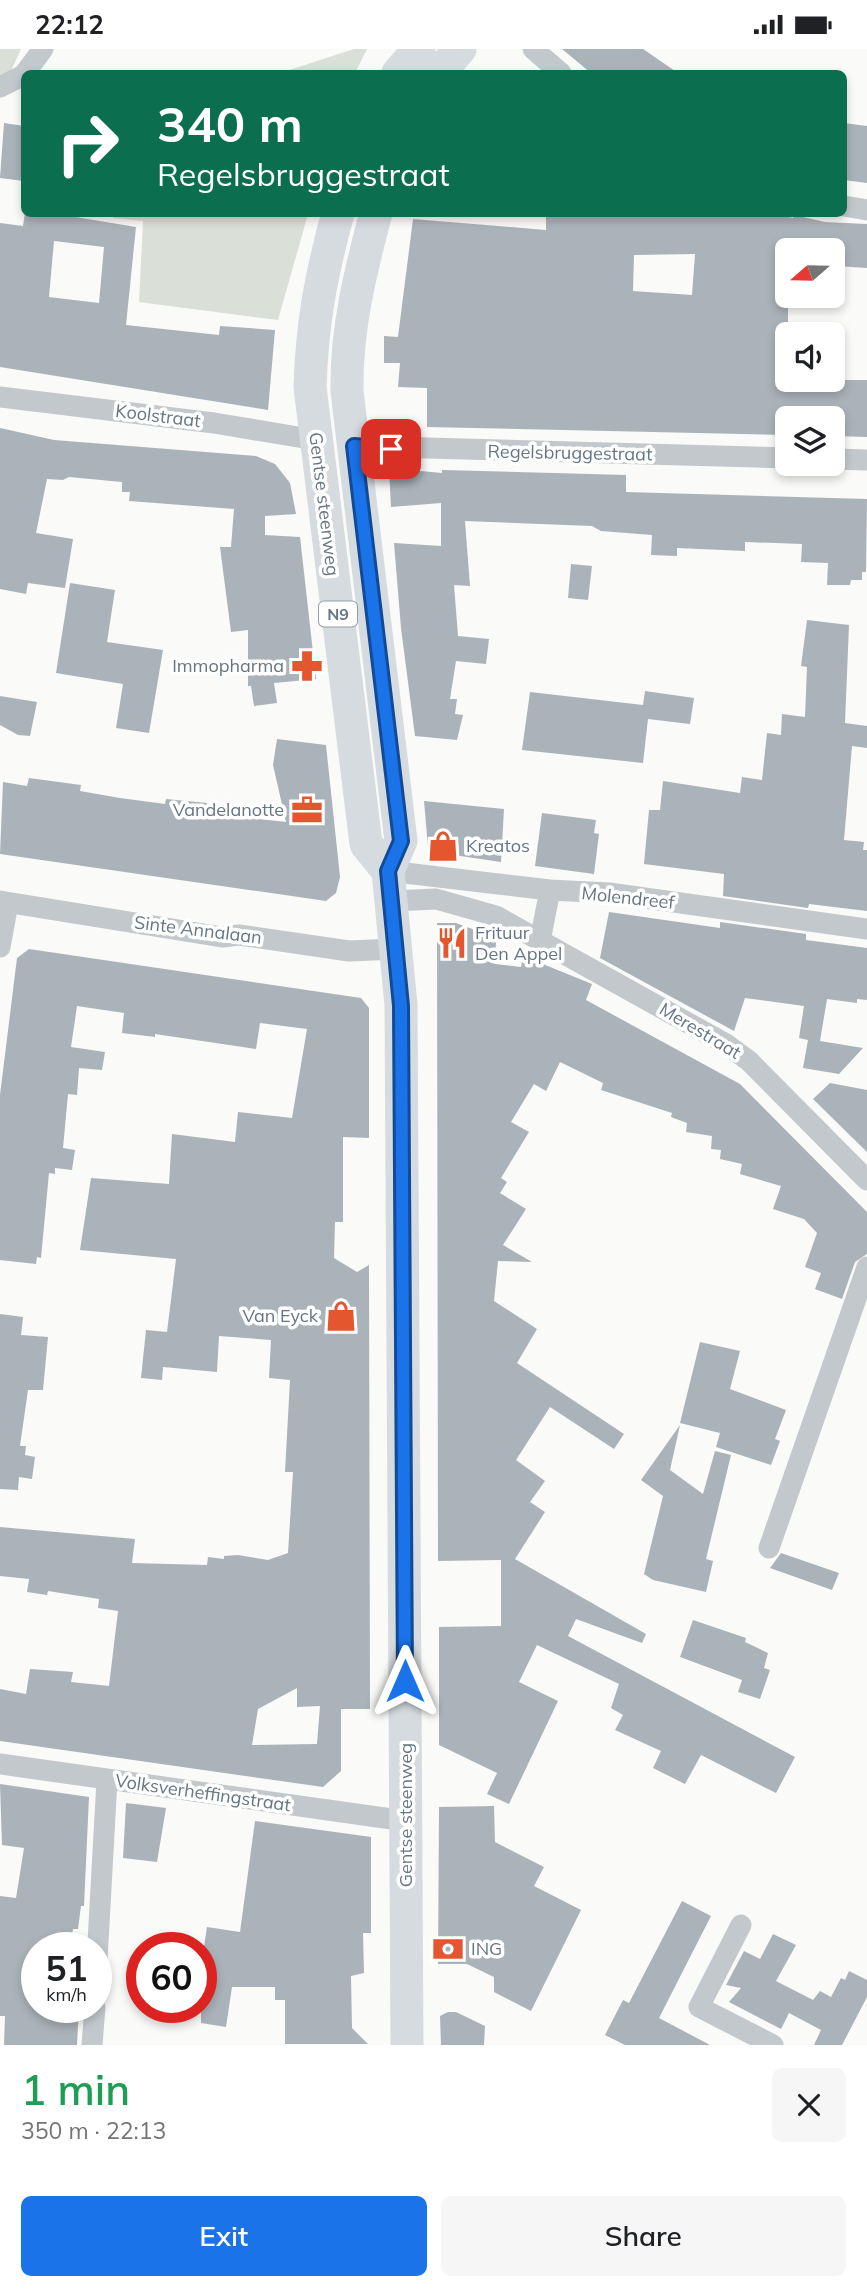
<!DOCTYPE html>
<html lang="en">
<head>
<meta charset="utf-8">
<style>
  body { margin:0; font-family:Mulish,sans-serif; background:#f6f6f6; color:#202124; height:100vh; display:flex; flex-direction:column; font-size:26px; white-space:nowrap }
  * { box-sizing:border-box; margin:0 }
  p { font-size:23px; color:#757577 }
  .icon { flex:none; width:38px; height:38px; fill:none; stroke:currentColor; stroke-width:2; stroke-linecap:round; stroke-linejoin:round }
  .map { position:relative; height:1996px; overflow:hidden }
  .drawer { display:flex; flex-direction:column; background:#fff; flex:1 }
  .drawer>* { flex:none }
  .banner { position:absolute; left:21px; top:21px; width:826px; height:147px; border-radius:10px; box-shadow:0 4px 10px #0003; background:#0b6e4f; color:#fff; overflow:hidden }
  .needle { width:46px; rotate:250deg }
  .buttons { position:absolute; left:775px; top:189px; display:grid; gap:14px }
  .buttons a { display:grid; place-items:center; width:70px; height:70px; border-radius:10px; background:#fff; box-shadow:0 4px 10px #0003; font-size:35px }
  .speed { position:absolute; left:21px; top:1883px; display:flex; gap:14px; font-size:35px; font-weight:700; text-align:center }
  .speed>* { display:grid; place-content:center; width:91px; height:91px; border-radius:50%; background:#fff; box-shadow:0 4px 10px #0003; line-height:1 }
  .speed small { font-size:18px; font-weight:400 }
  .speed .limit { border:10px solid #d22; background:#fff; color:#111 }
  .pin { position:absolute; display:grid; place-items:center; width:60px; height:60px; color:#fff; margin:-30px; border-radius:14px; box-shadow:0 4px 10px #0006 }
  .me { position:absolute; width:77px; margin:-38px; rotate:0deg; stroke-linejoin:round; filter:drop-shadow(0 0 5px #0008) }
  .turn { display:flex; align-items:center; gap:24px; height:147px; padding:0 21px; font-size:32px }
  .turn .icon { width:91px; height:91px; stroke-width:2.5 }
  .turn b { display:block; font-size:49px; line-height:60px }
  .round { display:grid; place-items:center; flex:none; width:74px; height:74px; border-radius:10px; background:#f6f6f6 }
  .overview { display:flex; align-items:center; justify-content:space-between; height:119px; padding:0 21px }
  h1 { font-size:42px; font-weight:600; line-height:52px; color:#1e9e55 }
  .button { display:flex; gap:14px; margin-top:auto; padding:14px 21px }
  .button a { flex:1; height:80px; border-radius:10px; background:#1a73e8; color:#fff; font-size:28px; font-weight:600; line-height:80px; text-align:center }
  .button a+a { background:#f6f6f6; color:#202124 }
  .status { display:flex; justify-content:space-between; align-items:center; height:49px; padding:0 35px; background:#fff; direction:ltr }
  .status svg { height:19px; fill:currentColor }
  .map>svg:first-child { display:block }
</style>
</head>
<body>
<div class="status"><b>22:12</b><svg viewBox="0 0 49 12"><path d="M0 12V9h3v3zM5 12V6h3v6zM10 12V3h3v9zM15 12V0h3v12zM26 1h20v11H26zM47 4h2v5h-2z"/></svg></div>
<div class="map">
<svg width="867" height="1996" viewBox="0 0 867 1996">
  <rect width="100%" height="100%" fill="#fafaf8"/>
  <!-- green -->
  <path fill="#dadfd7" d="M0,0H21L10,24L0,26Z
    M354,0H367L355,24H280Z
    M114,164L308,165L278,271L139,253L143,172L113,169Z"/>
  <!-- building -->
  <path fill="#aab3b9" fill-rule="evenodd" d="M562,0H643L678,24H591Z
    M4,74L24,77V132L0,129Z
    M844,74L867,77V134L844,131Z
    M25,164H51L136,178L126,276L219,286L220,277L275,281L268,361L0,318V174L23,177ZM54,192L104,198L99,254L49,248Z
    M546,164H768L793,169L794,166L825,173L867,175V219L835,217L836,201H788V331H867V388L833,387V369H788V386L427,378V339L398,338L400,314H384V287L398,288L413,170L546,181ZM695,205L692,246L633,242L634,206Z
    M0,379L54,391L256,407L275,415L290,434L296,465L265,467V486L300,488L316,630L274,634L277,654L254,657L251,637H248V581L231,583L220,498H231L234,460L129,452L130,443H122V433L69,428L63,431L47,430L36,484L73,490L65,539L28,534L26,545L0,540Z
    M389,419L442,424V421L626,426V443L867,450L866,523H862V531H851L850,536H827L828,514L801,513L802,495L745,493V502L677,499V507L651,506L652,486L601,482L592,477L465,472L470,537L454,536L458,587L489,590L486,615L456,612L450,650H457L455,665L463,666L457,691L415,687L401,579L394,494L441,497V454L391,458Z
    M571,515L592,517L588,551L568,549Z
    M70,534L115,541L107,593L163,601L149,684L116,679L123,635L56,624Z
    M807,571L849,576L845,674L867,677V699L852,697L844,791L864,793L863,801H867V862L809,855L808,859L723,847L724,825L644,815L649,761H660L663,732L740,744L742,728L762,731L767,684L781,686L782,665L805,668L807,618L801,617Z
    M645,642L694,649L690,675L648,670L643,714L522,701L530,643L643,656Z
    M0,647L37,653L30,687L18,686L0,676Z
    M277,690L326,696L340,828L336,844L326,852L0,805L3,733L27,737L29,729L81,736L80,742L120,749L165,755L166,750L207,754L206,764L286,773L273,716Z
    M424,752L504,760L501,813L433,803L428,798Z
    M542,764L596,771L594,784L599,785L594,825L535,817Z
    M609,863L720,879V873L806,885V891L867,899V951L857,950V954L827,950L820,992L863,999L839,1025L803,1019L808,991L799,989L804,957L745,949L734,982L600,909Z
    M437,874H456L475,881L496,893L495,915L521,918L523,907L592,935L586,951L740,1035L867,1163V1205L855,1213L842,1250L815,1240L821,1224L805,1218L817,1184L804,1170L773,1160L781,1137L740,1125L742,1115L720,1110L721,1101L711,1100L712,1087L686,1083L687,1074L671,1068L672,1064L601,1041L603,1034L560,1013L546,1042L534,1035L511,1073L529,1083L501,1129L507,1133L500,1144L526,1160L503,1196L532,1213L498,1212L494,1252L537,1280L517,1314L624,1385L614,1400L550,1358L516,1411L545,1432L530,1453L545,1463L515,1510L646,1585L642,1594L576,1570L568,1587L795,1708L776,1744L701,1706L685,1735L653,1719L661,1702L615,1681L623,1666L611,1659L619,1635L537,1596L519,1633L558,1652L509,1755L487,1745L497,1724L439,1696V1578L501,1577V1511L438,1512Z
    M29,900L361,949L369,959V1089L343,1088V1173H335L334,1209L357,1223L369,1216L370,1660H341V1722L323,1738L0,1692V1640L26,1645L30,1620L73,1623L71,1633L109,1637L118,1562L98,1559L99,1550L48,1542L47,1546L27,1543L29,1530L0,1527V1478L135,1490L132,1514L207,1516L208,1508L224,1510V1507L238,1506L268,1511L288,1504L293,1423H285L290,1331L269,1329L271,1291L219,1287L217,1323L163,1318L162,1331L141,1329L146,1281L167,1283L176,1210L80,1201L91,1129L169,1135L172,1085L235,1093L238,1063L292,1069L307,980L260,974L256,1000L155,985V988L122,984L124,964L77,957L71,998L105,1003L102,1021L79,1019L77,1046L68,1045L63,1099L75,1101L72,1121L55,1119V1125L49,1124L41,1209L37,1208L36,1215L0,1211V1046L17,909ZM297,1639V1658L320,1657L317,1695L252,1696L258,1660Z
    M830,1034L867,1041V1103L813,1050Z
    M0,1265L23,1268L21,1286L48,1288L43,1341H28L20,1397H26L25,1406L35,1408L32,1430L19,1428L18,1441L0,1440Z
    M700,1293L740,1302L730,1340L786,1361L775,1390L780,1392L771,1416L716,1398L720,1384L680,1374Z
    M680,1376L670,1421L703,1445L715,1402L731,1406L706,1510L713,1512L706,1543L653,1531L644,1525L663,1447L641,1431Z
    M781,1504L839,1524L832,1541L770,1519Z
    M693,1571L746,1589L745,1593L768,1604L764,1619L770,1621L760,1650L738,1643L742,1631L680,1608Z
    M0,1735L89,1748L84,1857H81L78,1880H73L70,1899H35L32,1958H79L77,1996H4L5,1967H0V1847L16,1849L24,1799L2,1796Z
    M126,1754L166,1759L157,1813L123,1809Z
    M494,1757L495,1793L544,1818L534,1837L581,1861L531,1962L494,1943V1928L467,1915H438L439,1758Z
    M255,1772L371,1788V1884H363L364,1924L351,1927L352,1979L368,1995H285V1951H275V1938H232L226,1978L201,1974V1918L207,1878L240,1883Z
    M682,1852L711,1867L659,1969L710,1996H625L605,1986L623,1951L629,1954Z
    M773,1885L796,1896L776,1932L813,1951L820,1942L831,1948L841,1929L845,1931L849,1922L867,1931V1948L842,1996H814L821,1981L789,1964L781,1980L729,1953L741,1939L726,1936L744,1902L760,1910Z
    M448,1963H456L485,1977L484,1996H441L440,1967Z"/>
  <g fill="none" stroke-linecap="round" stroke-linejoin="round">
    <!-- minor -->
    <path stroke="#c3c8cc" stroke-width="21" d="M533,0L561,24
      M25,24L43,0
      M0,38L24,26
      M844,157L867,161
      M0,348L214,374L316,391
      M353,397L788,409
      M833,410L867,411
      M388,822L550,841L609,844L867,880
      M0,852L222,888L239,886L349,902L396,900
      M392,852L436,850L496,867L726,995L749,1012L867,1131
      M540,892L550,841
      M0,898L8,854
      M769,1499L867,1218
      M0,1715L406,1772
      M741,1876L699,1958L773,1996
      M96,1929L107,1731
      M92,1996L95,1958"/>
    <!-- primary -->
    <path stroke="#d6dbdf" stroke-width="33" d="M398,24L419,0
      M439,24L460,0
      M338,164C321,227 312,273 310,338L366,795L388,822
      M376,164C360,224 346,281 347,342L401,792L388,822L401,956L407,1996"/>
  </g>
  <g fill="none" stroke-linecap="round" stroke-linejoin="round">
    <defs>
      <path id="route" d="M391,400L354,397L401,792L388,822L401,957L405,1632"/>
    </defs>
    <!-- route casing -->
    <use href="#route" stroke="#114b97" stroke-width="18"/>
    <!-- route -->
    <use href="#route" stroke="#1a73e8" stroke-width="12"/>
  </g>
  <!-- icons -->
  <defs>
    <symbol id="pharmacy-bare" viewBox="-9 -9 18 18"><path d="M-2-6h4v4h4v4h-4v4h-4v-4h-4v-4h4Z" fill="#e4572e" stroke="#fff" stroke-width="2.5" paint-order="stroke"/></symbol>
    <symbol id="office-bare" viewBox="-9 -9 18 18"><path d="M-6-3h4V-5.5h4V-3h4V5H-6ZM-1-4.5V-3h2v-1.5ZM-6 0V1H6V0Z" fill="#e4572e" stroke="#fff" stroke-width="2.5" paint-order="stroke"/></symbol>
    <symbol id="shop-bare" viewBox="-9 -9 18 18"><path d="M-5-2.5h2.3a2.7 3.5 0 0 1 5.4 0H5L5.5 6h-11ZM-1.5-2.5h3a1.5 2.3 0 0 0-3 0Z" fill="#e4572e" stroke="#fff" stroke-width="2.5" paint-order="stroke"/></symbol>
    <symbol id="restaurant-bare" viewBox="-9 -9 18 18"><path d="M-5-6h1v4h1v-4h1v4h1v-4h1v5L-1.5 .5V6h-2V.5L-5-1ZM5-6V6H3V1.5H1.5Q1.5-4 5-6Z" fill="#e4572e" stroke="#fff" stroke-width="2.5" paint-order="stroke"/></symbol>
    <symbol id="bank-bare" viewBox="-9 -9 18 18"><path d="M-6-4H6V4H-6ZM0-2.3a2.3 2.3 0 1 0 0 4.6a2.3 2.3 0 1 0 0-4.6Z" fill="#e4572e" stroke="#fff" stroke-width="2.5" paint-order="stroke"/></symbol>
  </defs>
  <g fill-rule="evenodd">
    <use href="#pharmacy-bare" x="285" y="595" width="44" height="44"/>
    <use href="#office-bare" x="285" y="739" width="44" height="44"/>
    <use href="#shop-bare" x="421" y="775" width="44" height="44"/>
    <use href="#restaurant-bare" x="430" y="872" width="44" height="44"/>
    <use href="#shop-bare" x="319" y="1245" width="44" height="44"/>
    <use href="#bank-bare" x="426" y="1878" width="44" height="44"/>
  </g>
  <g text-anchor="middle" stroke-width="7" stroke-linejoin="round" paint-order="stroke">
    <!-- shield labels -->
    <rect fill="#fff" stroke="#939fa8" stroke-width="2" x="319" y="552.5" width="38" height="25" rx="5"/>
    <g font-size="16" font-weight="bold" fill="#657683">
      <text x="338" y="571">N9</text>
    </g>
    <!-- street labels -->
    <g font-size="18" fill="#657683" stroke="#fff">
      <text transform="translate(158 367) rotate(7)" y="6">Koolstraat</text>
      <text transform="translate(570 404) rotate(1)" y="6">Regelsbruggestraat</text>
      <text transform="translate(324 455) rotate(83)" y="6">Gentse steenweg</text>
      <text transform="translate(628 849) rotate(6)" y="6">Molendreef</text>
      <text transform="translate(198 881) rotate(7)" y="6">Sinte Annalaan</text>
      <text transform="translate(700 982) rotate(31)" y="6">Merestraat</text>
      <text transform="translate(203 1744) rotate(8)" y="6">Volksverheffingstraat</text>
      <text transform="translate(406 1766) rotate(-90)" y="6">Gentse steenweg</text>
    </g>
    <!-- poi labels -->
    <g font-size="18" fill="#657683" stroke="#fff" text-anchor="end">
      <text x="284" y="623">Immopharma</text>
      <text x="284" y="767">Vandelanotte</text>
      <text x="466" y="803" text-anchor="start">Kreatos</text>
      <text x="475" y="890" text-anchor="start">Frituur<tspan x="475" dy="21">Den Appel</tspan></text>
      <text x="318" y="1273">Van Eyck</text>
      <text x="471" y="1906" text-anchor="start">ING</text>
    </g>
  </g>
</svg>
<div class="buttons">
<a><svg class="needle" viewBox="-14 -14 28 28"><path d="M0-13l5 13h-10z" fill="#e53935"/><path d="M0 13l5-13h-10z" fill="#757577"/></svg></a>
<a><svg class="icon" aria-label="sound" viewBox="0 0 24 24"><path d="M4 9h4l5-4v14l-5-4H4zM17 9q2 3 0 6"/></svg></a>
<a><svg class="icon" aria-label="layers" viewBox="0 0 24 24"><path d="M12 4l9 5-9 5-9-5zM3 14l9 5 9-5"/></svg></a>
</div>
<div class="speed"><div>51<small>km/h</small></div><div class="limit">60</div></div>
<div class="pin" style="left:391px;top:400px;background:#d93025"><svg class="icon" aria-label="arrive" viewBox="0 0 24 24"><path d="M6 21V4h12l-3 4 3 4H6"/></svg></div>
<svg class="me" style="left:405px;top:1632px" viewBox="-20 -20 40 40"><path d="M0-17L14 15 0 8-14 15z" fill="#1a73e8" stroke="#fff" stroke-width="4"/></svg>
<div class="banner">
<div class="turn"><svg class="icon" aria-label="right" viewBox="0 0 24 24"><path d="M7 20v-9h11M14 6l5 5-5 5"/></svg><div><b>340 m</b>Regelsbruggestraat</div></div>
</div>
</div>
<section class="drawer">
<div class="overview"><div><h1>1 min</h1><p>350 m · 22:13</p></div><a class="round"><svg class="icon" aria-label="close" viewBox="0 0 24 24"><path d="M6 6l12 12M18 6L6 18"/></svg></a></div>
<div class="button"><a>Exit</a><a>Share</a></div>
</section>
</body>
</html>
